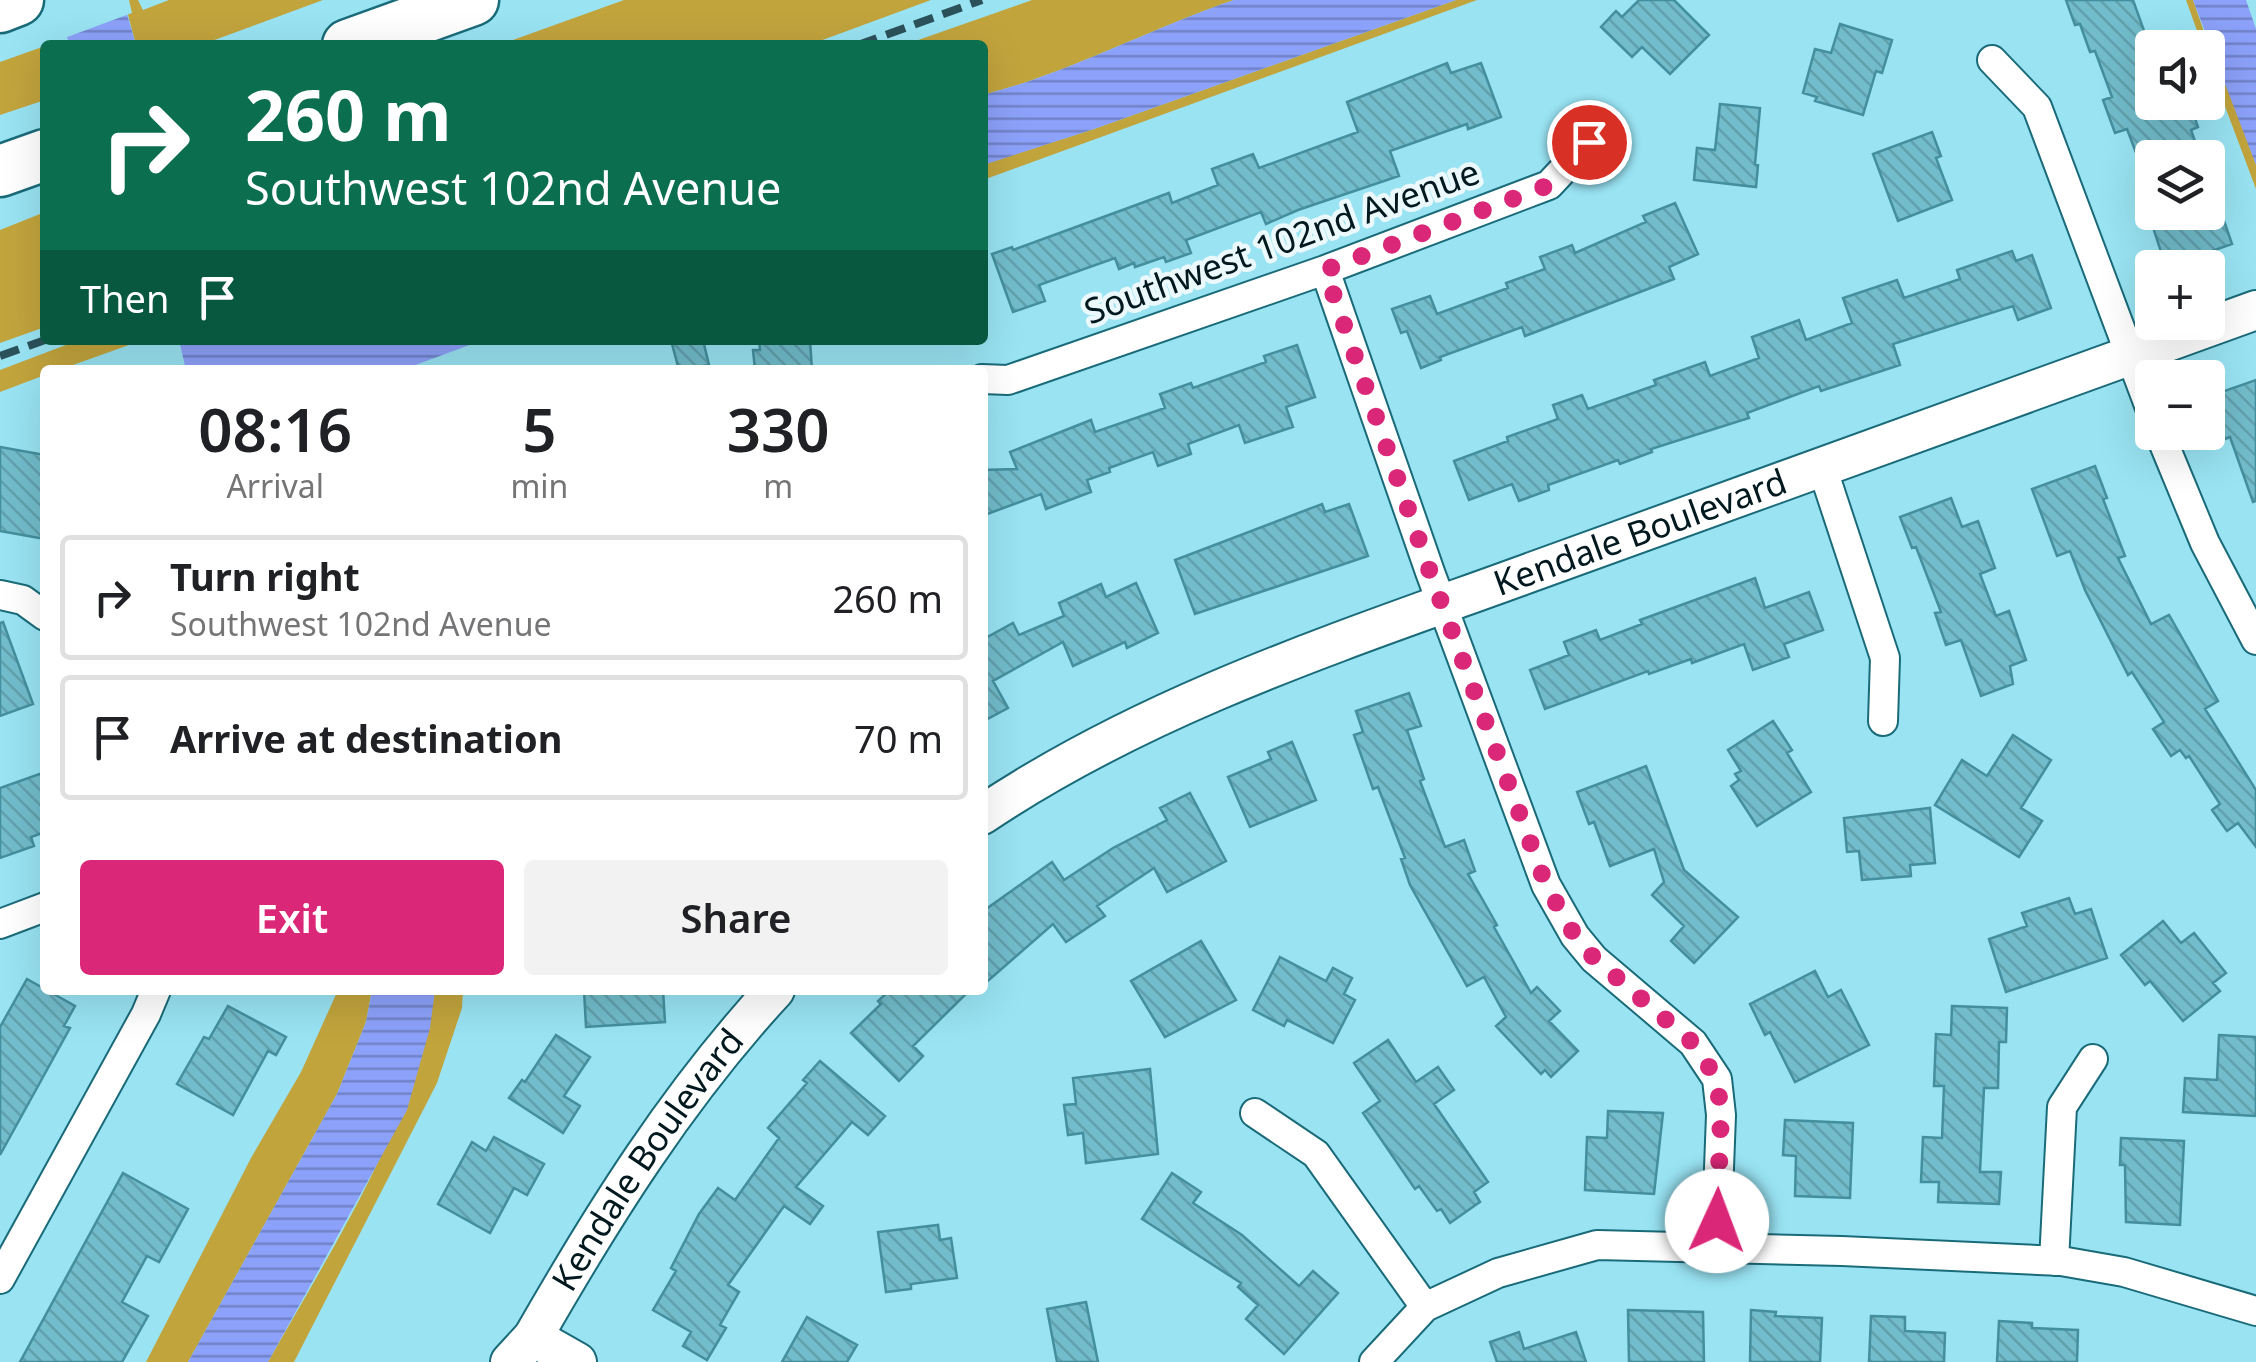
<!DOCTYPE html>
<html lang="en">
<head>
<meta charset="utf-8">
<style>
  body { margin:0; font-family:"Noto Sans",sans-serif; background:#f2f2f2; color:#202124; height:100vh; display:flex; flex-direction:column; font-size:38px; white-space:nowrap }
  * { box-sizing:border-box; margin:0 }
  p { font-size:32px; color:#757577 }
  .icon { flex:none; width:55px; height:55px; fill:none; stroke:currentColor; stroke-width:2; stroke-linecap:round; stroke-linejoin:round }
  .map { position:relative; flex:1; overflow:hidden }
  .drawer { position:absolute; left:40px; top:365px; width:948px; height:630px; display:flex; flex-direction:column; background:#fff; border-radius:10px; box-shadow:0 10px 40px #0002 }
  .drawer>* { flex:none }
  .banner { position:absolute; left:40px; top:40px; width:948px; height:305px; border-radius:10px; box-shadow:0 10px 40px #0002; background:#0b6e4f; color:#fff; overflow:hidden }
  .controls { position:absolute; left:2135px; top:30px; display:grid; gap:20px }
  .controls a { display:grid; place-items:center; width:90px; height:90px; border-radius:10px; background:#fff; box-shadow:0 10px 40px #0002; font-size:50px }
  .pin { position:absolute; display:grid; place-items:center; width:85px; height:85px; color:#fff; margin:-42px; border:5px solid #fff; border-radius:50%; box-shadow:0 2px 10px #0007 }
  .me { position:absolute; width:110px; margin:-55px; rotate:2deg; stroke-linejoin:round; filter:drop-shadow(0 0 8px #0008) }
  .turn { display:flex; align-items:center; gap:35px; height:210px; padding:0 40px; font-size:45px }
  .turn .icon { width:130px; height:130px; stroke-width:2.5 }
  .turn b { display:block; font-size:70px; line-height:85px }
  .then { display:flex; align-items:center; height:95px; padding:0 40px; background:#0003; gap:20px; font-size:38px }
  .eta { display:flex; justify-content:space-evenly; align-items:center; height:170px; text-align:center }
  .eta b { font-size:60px; font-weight:600; line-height:70px }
  .primary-button { display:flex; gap:20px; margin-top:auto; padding:20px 40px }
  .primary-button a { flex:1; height:115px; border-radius:10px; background:#db2777; color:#fff; font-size:40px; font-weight:600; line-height:115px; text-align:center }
  .primary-button a+a { background:#f2f2f2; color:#202124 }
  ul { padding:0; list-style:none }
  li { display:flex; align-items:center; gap:30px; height:125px; margin:0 20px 15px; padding:0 20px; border:5px solid #e0e0e0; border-radius:10px }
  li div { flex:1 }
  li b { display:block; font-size:38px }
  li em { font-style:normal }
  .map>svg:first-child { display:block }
</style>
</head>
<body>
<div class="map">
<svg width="2256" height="1362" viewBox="0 0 2256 1362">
  <defs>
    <pattern id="water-rules" width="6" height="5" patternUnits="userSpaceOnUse" patternTransform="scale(2.5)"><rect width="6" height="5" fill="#8ca1f9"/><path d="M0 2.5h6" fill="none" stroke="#7082c9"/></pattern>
    <pattern id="building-back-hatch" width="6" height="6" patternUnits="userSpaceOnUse" patternTransform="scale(2.5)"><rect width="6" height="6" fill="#72bccb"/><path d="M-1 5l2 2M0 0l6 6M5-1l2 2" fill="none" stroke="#61a1ae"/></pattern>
  </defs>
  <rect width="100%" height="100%" fill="#99e3f3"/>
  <!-- green -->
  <path fill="#c2a43d" d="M124,0H138L143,10L169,0H323L201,45H136Z
    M624,0H931L809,45H499Z
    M1032,0H1234C1149,29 1069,73 983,95L982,45H904Z
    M1456,0H1477L983,180L982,165L1094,129Z
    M2186,0H2193L2210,49L2215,51L2256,165V189L2208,61V48L2203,47Z
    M45,46V100L0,115V62Z
    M45,212V327L0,343V230Z
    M79,340H143L59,370H45V375L0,392V370Z
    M338,990H372L366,1022L337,1094L188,1362H146L251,1158L301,1072Z
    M435,990H463L462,1008L437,1083L294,1362H268C332,1248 416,1120 435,990Z"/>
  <!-- water -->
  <path fill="url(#water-rules)" d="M1234,0H1456L1094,129L983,165V95C1069,73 1149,29 1234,0Z
    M2193,0H2246L2256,29V165Z
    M125,7L136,45H71L66,36Z
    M179,340H483L402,370H186Z
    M372,990H435L430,1028L407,1110L268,1362H188L337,1094L366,1022Z"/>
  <!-- pier -->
  <path fill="#99e3f3" d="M58,0H129L132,13L62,39Z"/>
  <!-- building -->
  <path fill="url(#building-back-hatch)" stroke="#448f9e" stroke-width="2.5" d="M1639,0H1674L1709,35L1670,74L1642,47L1632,57L1601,27L1616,11L1622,17Z
    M2066,0H2133L2152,53V102H2189L2198,127L2191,130L2201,158H2138L2127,129L2115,133L2103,100L2112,97L2095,51L2090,52L2080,24L2075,25Z
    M1840,24L1892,40L1882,73L1876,71L1863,115L1815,101L1817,97L1803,93L1815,49L1831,53Z
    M1447,63L1451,73L1481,63L1501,117L1468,129L1467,124L1390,151L1399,176L1298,210L1266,224L1261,212L1186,240L1191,253L1166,262L1164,257L1135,267L1134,263L1119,269L1115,258L1039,285L1045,301L1013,312L992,254L1012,247L1013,250L1169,193L1172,203L1218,185L1212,169L1253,154L1259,168L1358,132L1347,102Z
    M1720,104L1760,108L1755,164L1758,165L1756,187L1694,180L1697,148L1715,150Z
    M1932,132L1941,156L1936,158L1952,200L1898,221L1873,154Z
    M1675,203L1698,254L1669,267L1674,279L1525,336L1522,327L1440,357L1441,360L1421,368L1407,331L1401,333L1392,309L1430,296L1437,314L1508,288L1506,283L1545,269L1540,257L1572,245L1575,253L1646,222L1643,216Z
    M2148,212H2221L2232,244L2166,267Z
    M2012,251L2016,261L2032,255L2051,308L2018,320L2013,306L1893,344L1900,365L1821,391L1819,386L1747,413L1749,418L1651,449L1652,452L1620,464L1618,460L1548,485L1549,490L1519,501L1512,484L1469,500L1454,461L1508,441L1507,437L1558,419L1553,405L1582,395L1588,409L1656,385L1654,380L1705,362L1710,376L1759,358L1752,337L1799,320L1806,340L1852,323L1843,298L1897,280L1904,298L1960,279L1957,270Z
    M689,340H703L709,365L679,370L672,344Z
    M759,340H810L812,370H755L753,350H760Z
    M1297,345L1315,397L1286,407L1293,427L1245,443L1239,425L1188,444L1191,454L1158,466L1153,452L1109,468L1110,472L1087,480L1091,492L1046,509L1041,494L982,516V470L1017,469L1010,452L1091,420L1095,432L1165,408L1160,394L1191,383L1193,388L1266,362L1264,356Z
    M2256,380V501L2253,502L2230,437L2225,439L2210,396Z
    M0,447L45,455V539L0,531Z
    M2095,466L2107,498L2103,499L2125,556L2118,558L2151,624L2169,615L2218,701L2205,709L2256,790V847L2238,823L2227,831L2212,810L2220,804L2189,756L2186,758L2180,750L2171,756L2153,729L2164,722L2132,672L2128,675L2085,590L2070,551L2057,556L2032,489Z
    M1951,498L1962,527L1978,521L1995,568L1980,574L1996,616L2009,611L2026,660L2010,666L2013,684L1981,696L1961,640L1946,645L1935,613L1941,612L1916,547L1912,548L1900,517Z
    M1322,504L1325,512L1349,504L1368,556L1195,614L1175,560Z
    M1755,578L1765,608L1809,592L1823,630L1784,644L1789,657L1753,670L1744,644L1692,663L1691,659L1649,674L1648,671L1545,709L1530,670L1569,655L1564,642L1596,630L1600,640L1642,624L1640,620Z
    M1136,583L1158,633L1127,648L1125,642L1073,666L1063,642L993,681L1008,708L982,722V640L1013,623L1019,635L1064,616L1059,603L1101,584L1106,597Z
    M3,622L33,704L0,716V623Z
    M1409,693L1421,726L1407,730L1424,779L1420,781L1445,847L1464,840L1475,871L1468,874L1497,925L1494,927L1531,993L1537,987L1560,1011L1549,1021L1578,1051L1551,1077L1545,1070L1541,1074L1496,1026L1506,1017L1484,977L1467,986L1410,885L1401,859L1405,858L1378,787L1373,789L1354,735L1363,732L1356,711Z
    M1773,721L1792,750L1787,753L1811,792L1757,826L1731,786L1739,780L1735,774L1741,771L1728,750Z
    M2013,735L2051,760L2021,808L2042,821L2019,857L1935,805L1962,760L1987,776Z
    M1292,742L1316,800L1250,827L1228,777L1271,759L1268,752Z
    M1646,766L1684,870L1738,917L1694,963L1671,941L1684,926L1652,895L1664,882L1654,849L1610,866L1594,822L1589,824L1577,792Z
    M45,772V832L31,837L34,846L0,858V788Z
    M1190,793L1226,861L1167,892L1154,868L1097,906L1105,916L1066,942L1053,924L982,986V912L1052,862L1064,880L1113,848L1167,820L1160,808Z
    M1930,808L1935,863L1910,865L1911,876L1862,880L1859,851L1847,852L1844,818Z
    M2069,898L2075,914L2091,909L2107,958L2006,992L1989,939L2027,926L2022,913Z
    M2163,921L2181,943L2194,933L2226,973L2213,983L2220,991L2183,1021L2150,981L2145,985L2121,955Z
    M1201,941L1236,1000L1165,1037L1131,981Z
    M1280,957L1326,981L1333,968L1352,978L1344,994L1355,1000L1333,1043L1287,1020L1284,1026L1253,1010Z
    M1815,971L1828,997L1841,990L1869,1045L1795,1082L1770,1032L1765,1035L1750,1004Z
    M27,979L75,1006L64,1026L70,1028L0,1155V1027Z
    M584,990H663L665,1022L586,1027Z
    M890,990H970L913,1046L923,1056L899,1081L851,1033L881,1004L878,1001Z
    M228,1006L286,1037L276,1055L268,1051L233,1115L177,1084L204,1037L209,1039Z
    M1952,1006L2007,1008L2006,1042H1999L1998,1088H1984L1980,1172H2001L1999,1204L1938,1202L1939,1182H1921L1923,1137L1942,1138L1944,1086H1934L1936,1034L1951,1035Z
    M556,1035L590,1057L564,1096L580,1106L563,1133L509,1098L522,1080L525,1082Z
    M2219,1035L2256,1037V1116L2183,1112L2185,1078L2217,1080Z
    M1388,1040L1416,1082L1438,1067L1454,1090L1434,1104L1488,1182L1474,1192L1480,1202L1450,1223L1441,1209L1437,1211L1419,1186L1415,1189L1363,1113L1380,1101L1354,1063Z
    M820,1061L885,1116L868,1135L852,1122L796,1187L823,1206L810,1224L784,1206L728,1285L739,1292L720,1325L726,1328L707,1360L683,1346L691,1332L653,1310L676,1271L671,1268L699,1214L718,1188L735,1200L779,1138L768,1128L807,1083L803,1080Z
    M1150,1069L1158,1154L1086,1163L1083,1133L1068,1135L1064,1105L1076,1104L1073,1078Z
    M1608,1111L1663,1113L1654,1194L1585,1190L1587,1137L1607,1138Z
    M1785,1120L1853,1123L1850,1198L1795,1196L1796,1156L1783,1155Z
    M494,1137L544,1164L527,1195L514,1188L490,1233L438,1204L472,1142L486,1151Z
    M2121,1138L2184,1141L2180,1225L2126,1222L2125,1165H2120Z
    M123,1173L188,1209L159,1262L147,1256L122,1302L148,1316L122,1362H20Z
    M1172,1173L1201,1192L1193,1203L1242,1235L1299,1286L1313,1271L1338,1293L1284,1354L1246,1319L1258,1305L1238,1287L1241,1283L1142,1219Z
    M938,1225L940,1240L951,1238L957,1278L911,1284V1289L886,1292L878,1232Z
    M1086,1302L1098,1362H1057L1047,1309Z
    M1628,1310L1703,1312L1704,1362H1629Z
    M1751,1310L1776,1312L1775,1316L1822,1318L1820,1362H1750Z
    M1871,1316L1905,1317V1331L1945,1333L1944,1362H1869Z
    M807,1317L857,1345L847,1362H782Z
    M1999,1321L2032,1323V1328L2078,1330L2077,1362H1997Z
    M1519,1332L1524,1349L1576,1332L1586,1362H1497L1490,1342Z"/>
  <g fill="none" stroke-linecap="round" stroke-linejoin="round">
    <defs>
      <path id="street" d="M1992,60L2037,107L2152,413
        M1325,270L1430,572L1546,885L1575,936L1594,959L1693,1043L1717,1079L1721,1115L1716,1247
        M982,379L1008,380L1325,270L1549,185L1589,142
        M2159,432L2205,543L2256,640
        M1822,467L1885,658L1883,721
        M0,595L23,600L45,616
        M0,924L45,907
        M1255,1113L1316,1154L1425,1307
        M2054,1261L2062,1107L2093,1059
        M0,1279L146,1014L156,990
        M1374,1362L1425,1307L1498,1273L1597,1245L1842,1251L2061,1261L2124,1272L2256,1311"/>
      <g id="secondary">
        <path id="s1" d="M982,815C1149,703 1342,641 1529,573C1771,485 2014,399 2256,310"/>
        <path d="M533,1337L577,1362"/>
        <path id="s2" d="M510,1362L533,1337C604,1213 678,1095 775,990"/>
      </g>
      <path id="highway" d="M0,7L18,0
        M348,45L473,0
        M0,171L45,155"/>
    </defs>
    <!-- street casing -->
    <use href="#street" stroke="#1a6b79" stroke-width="32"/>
    <!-- secondary casing -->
    <use href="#secondary" stroke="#1a6b79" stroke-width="42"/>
    <!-- highway casing -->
    <use href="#highway" stroke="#1a6b79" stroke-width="55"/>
    <!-- street -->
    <use href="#street" stroke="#fff" stroke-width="28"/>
    <!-- secondary -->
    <use href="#secondary" stroke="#fff" stroke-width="38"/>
    <!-- highway -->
    <use href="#highway" stroke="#fff" stroke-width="50"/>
    <!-- rail -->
    <path stroke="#2b515a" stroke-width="8" stroke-dasharray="20 10" stroke-linecap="butt" d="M858,45L982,0
      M0,356L45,340"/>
  </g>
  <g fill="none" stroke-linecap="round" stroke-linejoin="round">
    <!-- route -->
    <path stroke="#db2777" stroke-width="18" stroke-dasharray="0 32.4" d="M1589,142L1549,185L1325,270L1430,572L1546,885L1575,936L1594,958L1693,1043L1717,1079L1721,1115L1717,1221"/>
  </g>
  <g text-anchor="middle" stroke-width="9" stroke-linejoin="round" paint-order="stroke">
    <!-- street labels -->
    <g font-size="35" fill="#00181e" stroke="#ebf9fc">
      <text transform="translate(1282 242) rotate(-20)" y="12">Southwest 102nd Avenue</text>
      <text dy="12" stroke="none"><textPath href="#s1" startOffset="718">Kendale Boulevard</textPath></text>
      <text dy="12" stroke="none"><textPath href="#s2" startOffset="245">Kendale Boulevard</textPath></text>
    </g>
  </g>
</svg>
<div class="controls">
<a><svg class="icon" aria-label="sound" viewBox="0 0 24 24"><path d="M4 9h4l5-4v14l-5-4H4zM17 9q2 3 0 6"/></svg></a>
<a><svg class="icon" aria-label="layers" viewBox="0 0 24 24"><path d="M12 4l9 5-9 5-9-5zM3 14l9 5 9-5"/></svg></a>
<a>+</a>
<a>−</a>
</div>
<div class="pin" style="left:1589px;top:142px;background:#d93025"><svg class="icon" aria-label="arrive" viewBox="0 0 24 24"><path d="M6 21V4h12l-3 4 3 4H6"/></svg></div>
<svg class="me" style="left:1717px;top:1221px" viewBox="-20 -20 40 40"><circle r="19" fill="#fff"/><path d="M0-13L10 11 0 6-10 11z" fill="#db2777"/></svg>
<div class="banner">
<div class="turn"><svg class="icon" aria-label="right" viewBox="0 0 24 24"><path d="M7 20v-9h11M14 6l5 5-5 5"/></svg><div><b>260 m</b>Southwest 102nd Avenue</div></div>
<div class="then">Then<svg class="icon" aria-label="arrive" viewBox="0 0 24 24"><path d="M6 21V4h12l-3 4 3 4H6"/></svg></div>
</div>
<section class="drawer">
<div class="eta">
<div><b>08:16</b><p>Arrival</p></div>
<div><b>5</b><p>min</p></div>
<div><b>330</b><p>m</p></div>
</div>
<ul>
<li><svg class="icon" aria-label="right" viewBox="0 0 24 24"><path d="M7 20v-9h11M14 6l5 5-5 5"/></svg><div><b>Turn right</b><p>Southwest 102nd Avenue</p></div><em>260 m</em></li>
<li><svg class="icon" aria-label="arrive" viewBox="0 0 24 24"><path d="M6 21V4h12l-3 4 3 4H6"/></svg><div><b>Arrive at destination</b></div><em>70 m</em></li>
</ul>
<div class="primary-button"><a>Exit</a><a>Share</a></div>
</section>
</div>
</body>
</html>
